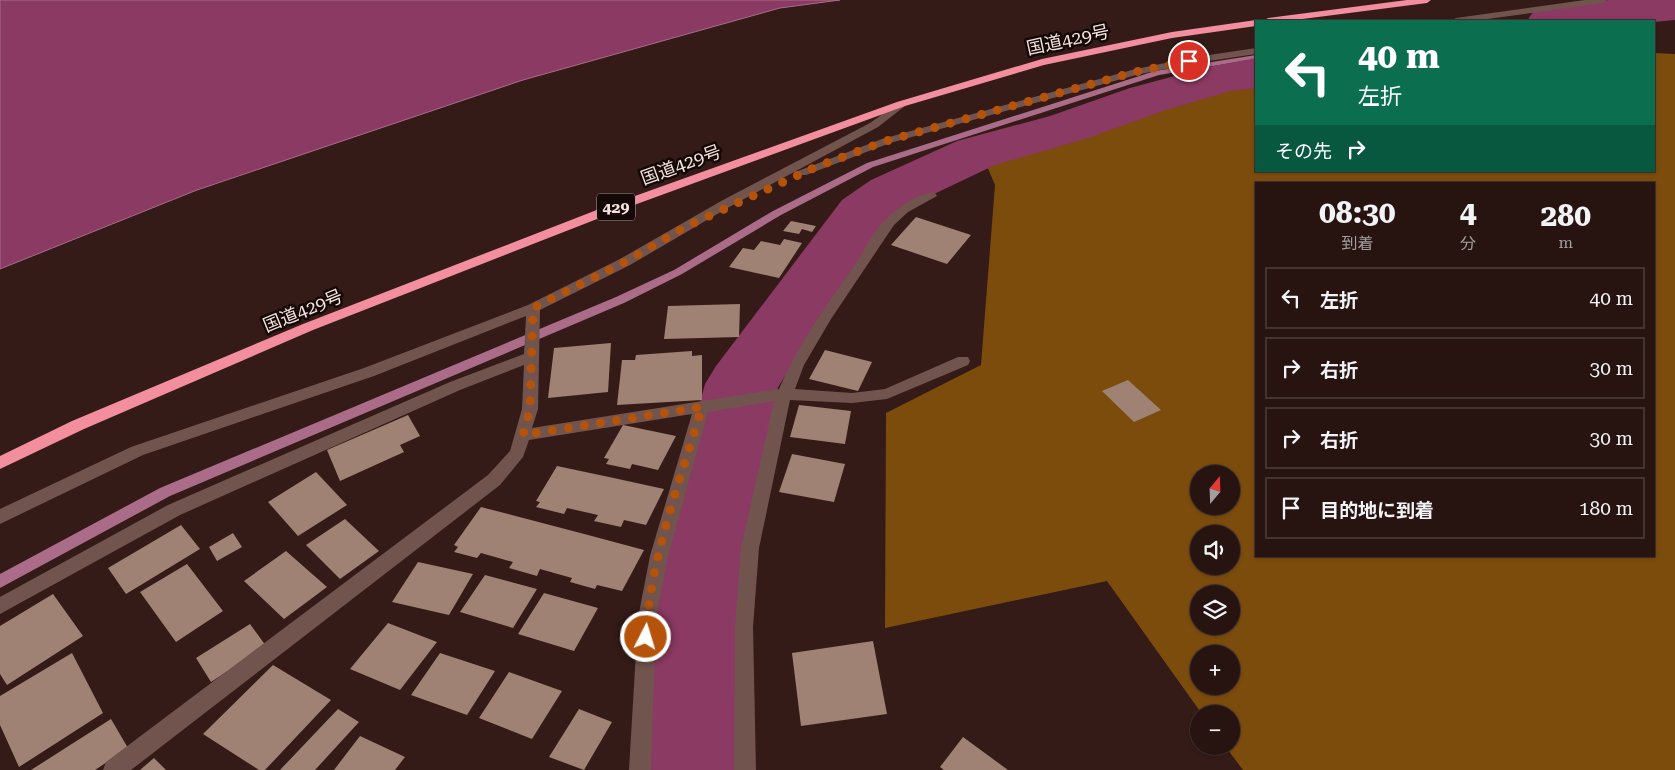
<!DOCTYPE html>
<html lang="ja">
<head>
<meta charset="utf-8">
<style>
  body { margin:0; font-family:"Roboto Serif","Noto Sans JP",serif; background:#33211f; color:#f1f3f6; height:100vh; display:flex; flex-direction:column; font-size:19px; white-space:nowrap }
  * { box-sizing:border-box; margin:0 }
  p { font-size:16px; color:#a49e9f }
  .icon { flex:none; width:28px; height:28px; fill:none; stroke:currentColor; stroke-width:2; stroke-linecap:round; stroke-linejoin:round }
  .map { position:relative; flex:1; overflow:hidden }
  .panel { position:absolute; left:1255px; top:182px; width:400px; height:375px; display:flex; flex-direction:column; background:#271411; border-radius:0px; box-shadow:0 1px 4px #0004,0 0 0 1px #433331 }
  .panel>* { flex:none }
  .hud { position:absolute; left:1255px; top:20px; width:400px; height:152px; border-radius:0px; box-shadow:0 1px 4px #0004,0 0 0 1px #433331; background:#0b6e4f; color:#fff; overflow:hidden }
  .needle { width:32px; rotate:19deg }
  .buttons { position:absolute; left:1190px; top:465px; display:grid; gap:10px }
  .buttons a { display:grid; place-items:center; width:50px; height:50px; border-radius:50%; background:#271411; box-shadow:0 1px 4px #0004,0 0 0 1px #433331; font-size:25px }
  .pin { position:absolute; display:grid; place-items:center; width:42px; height:42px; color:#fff; margin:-21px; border:2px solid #fff; border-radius:50%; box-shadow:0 1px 5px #0007 }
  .me { position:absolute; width:55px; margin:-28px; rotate:5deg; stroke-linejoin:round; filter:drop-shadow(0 0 4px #0008) }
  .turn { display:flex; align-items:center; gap:18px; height:105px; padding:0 20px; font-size:22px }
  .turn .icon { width:65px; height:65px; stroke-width:2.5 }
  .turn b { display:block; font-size:35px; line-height:42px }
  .then { display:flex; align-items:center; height:48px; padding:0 20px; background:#0003; gap:10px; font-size:19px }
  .eta { display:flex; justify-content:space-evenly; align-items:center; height:85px; text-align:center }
  .eta b { font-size:30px; font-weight:700; line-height:35px }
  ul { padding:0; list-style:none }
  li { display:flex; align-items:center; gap:15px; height:62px; margin:0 10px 8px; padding:0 10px; border:2px solid #433331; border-radius:0px }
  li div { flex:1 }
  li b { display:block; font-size:19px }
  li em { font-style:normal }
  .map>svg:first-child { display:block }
</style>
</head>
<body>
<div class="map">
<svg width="1675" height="770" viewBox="0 0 1675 770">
  <rect width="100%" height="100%" fill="#341b17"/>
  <!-- forest -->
  <path fill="#7c4c0d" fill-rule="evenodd" d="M1654,53L1675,54V770H1243L1225,746H1231V714H1202L1107,581L885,628L886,413L981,365L995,185L986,164L1122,117L1237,80L1256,78V171H1654ZM1256,184H1654V556H1256ZM1199,474H1231V506H1199ZM1199,534H1231V566H1199ZM1199,594H1231V626H1199ZM1199,654H1231V686H1199Z"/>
  <!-- water -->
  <path fill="#8b3a63" stroke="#aa6c88" d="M0,0H840L780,8L523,80L197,190L0,269Z"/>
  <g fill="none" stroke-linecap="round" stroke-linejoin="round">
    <!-- stream -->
    <path fill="#aa6c88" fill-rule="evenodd" d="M1256,55V59L1159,75L873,167L781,215L682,274L624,303L170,496L0,588V574L160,488L616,297L674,270L773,211L867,163L1155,71Z"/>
    <!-- river -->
    <path fill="#8b3a63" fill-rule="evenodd" d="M1609,0H1675V20L1654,22L1527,21L1533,12Z
      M1256,58V88L1230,91L1166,110L1088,138L995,165L913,204L885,225L778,387L739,593L740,770H636L649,593L705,384L716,366L842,200L871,180L957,141L1050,116L1130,88L1208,67Z"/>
  </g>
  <!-- building -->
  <path fill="#9f8274" d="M916,217L971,235L947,264L891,245Z
    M791,221L816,226L812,232L802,229L799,234L783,231Z
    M784,239L802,243L779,278L729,267L743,248L754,250L761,241L780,245Z
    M740,304L739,337L664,339L668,306Z
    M611,343L608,392L548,398L554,348Z
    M825,350L872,362L858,391L809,379Z
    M692,351V356L702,355V400L617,405L622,360H635L636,355Z
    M1128,380L1161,410L1134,422L1102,391Z
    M799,405L851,411L845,444L790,437Z
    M408,415L420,436L400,445L404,452L340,481L327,450Z
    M623,425L676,436L658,470L632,464L630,469L606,464L609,459L604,458Z
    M792,454L845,464L834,502L779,492Z
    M557,466L609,477L664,489L646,525L624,520L621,527L594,521L598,515L567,508L564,514L536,507L540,502L536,501Z
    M316,472L347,505L298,536L268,502Z
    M481,507L588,535L644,550L622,591L597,585L595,589L570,582L572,578L540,569L537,576L509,568L513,562L481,553L477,558L454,552L458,547L454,545Z
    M345,519L379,551L340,579L306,545Z
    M181,525L200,549L126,594L108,568Z
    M233,533L242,547L217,561L209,547Z
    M286,551L327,587L284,619L244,581Z
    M418,562L473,574L449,615L392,602Z
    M187,564L223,611L176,642L140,592Z
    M485,575L537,589L513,628L460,612Z
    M544,593L598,608L574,651L518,634Z
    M53,594L83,636L7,685L0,674V626Z
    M388,623L437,642L400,690L350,669Z
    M250,624L266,646L211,682L196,658Z
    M873,641L887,714L801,726L792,653Z
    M72,653L103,713L19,767L0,725V696Z
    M440,653L495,671L467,715L411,695Z
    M273,665L331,700L265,770H259L203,734Z
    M509,672L562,691L532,739L479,718Z
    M338,709L359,722L315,770H280Z
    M579,709L612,722L584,770L549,757Z
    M111,719L128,748L95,770H31Z
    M360,736L405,757L395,770H334Z
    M963,737L1008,770H944L940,767Z
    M154,758L166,770H140Z"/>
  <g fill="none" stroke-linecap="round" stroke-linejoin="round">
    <!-- street -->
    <path fill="#72544f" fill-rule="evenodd" d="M1585,0H1607L1603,3L1473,21H1451L1456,18Z
      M1256,48V54L1189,64L1136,75L890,143L806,175H798L796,173L798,171L882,139L1132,70L1189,58Z
      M901,101L906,104L905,106L878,127L731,206L630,265L540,310L538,409L532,428L779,389C798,345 826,306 854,266C864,251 873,232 886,219C896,209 922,190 935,193L937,196L908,212L894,225L831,319L804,365L795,389L852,393L885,389L958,357H968L970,361L968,365L887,399L852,403L790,400L759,548L753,627L756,770H734L735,627L741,548L774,401L708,412L668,556L656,618L651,770H629L638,618L650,556L692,414L529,440L523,457L500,485L131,770H103L106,762L488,475L510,451L522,409L524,365L460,390L180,515L0,614V597L168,505L450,382L524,354L526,316L374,376L143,455L0,524V509L131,447L364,368L528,305L620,259L723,200L870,123Z"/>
    <!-- highway -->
    <path fill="#f38e9f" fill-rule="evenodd" d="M1407,0H1431L1427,3L1287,21H1263L1268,18Z
      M1256,20L1259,21H1256V26L1172,38L1044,65L905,106L615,212L313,330L84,429L0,469V456L72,421L303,324L607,206L897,102L1042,59L1172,32Z"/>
  </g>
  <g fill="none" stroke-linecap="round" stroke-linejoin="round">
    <!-- route -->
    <path stroke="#b45309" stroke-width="9" stroke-dasharray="0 16.2" d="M646,637C649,563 681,478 702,407L523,435L530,409L533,308L625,262L687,226L816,167L886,141L1135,72L1189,61"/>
  </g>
  <g text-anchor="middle" stroke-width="5" stroke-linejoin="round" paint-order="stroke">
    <!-- shield labels -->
    <rect fill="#140907" stroke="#b1a19e" stroke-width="1" x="597" y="193.5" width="38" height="27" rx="4"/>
    <g font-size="16" font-weight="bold" fill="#f4e2df">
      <text x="616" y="213">429</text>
    </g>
    <!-- street labels -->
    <g font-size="18" fill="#f4e2df" stroke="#140907">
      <text transform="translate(1068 40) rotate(-12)" y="6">国道429号</text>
      <text transform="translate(681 165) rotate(-20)" y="6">国道429号</text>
      <text transform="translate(303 311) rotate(-22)" y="6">国道429号</text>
    </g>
  </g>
</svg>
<div class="buttons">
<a><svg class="needle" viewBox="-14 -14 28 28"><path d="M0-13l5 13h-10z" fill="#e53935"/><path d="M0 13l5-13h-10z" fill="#a49e9f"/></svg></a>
<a><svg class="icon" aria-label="sound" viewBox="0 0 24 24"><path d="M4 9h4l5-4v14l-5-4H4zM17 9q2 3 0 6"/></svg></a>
<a><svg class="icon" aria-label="layers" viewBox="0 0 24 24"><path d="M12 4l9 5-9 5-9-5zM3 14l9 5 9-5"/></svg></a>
<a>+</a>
<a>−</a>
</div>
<div class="pin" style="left:1189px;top:61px;background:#d93025"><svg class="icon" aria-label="arrive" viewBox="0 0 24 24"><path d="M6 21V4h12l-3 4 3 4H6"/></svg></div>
<svg class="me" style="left:646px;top:637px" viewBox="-20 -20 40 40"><circle r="17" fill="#b45309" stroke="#fff" stroke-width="3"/><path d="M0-11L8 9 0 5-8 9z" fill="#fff"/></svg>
<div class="hud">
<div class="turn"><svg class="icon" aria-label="left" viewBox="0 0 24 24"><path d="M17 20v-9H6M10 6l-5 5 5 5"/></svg><div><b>40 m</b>左折</div></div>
<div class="then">その先<svg class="icon" aria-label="right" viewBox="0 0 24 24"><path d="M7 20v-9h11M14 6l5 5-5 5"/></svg></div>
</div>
<section class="panel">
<div class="eta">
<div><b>08:30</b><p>到着</p></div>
<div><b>4</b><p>分</p></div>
<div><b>280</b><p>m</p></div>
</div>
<ul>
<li><svg class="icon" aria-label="left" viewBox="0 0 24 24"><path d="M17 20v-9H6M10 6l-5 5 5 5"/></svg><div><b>左折</b></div><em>40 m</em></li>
<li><svg class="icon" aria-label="right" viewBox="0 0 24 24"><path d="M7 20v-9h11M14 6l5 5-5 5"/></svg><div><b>右折</b></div><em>30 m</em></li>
<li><svg class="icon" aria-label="right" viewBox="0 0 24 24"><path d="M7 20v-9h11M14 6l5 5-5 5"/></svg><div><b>右折</b></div><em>30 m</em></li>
<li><svg class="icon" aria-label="arrive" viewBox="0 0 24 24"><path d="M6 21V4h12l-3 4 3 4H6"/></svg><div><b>目的地に到着</b></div><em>180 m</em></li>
</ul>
</section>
</div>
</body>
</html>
